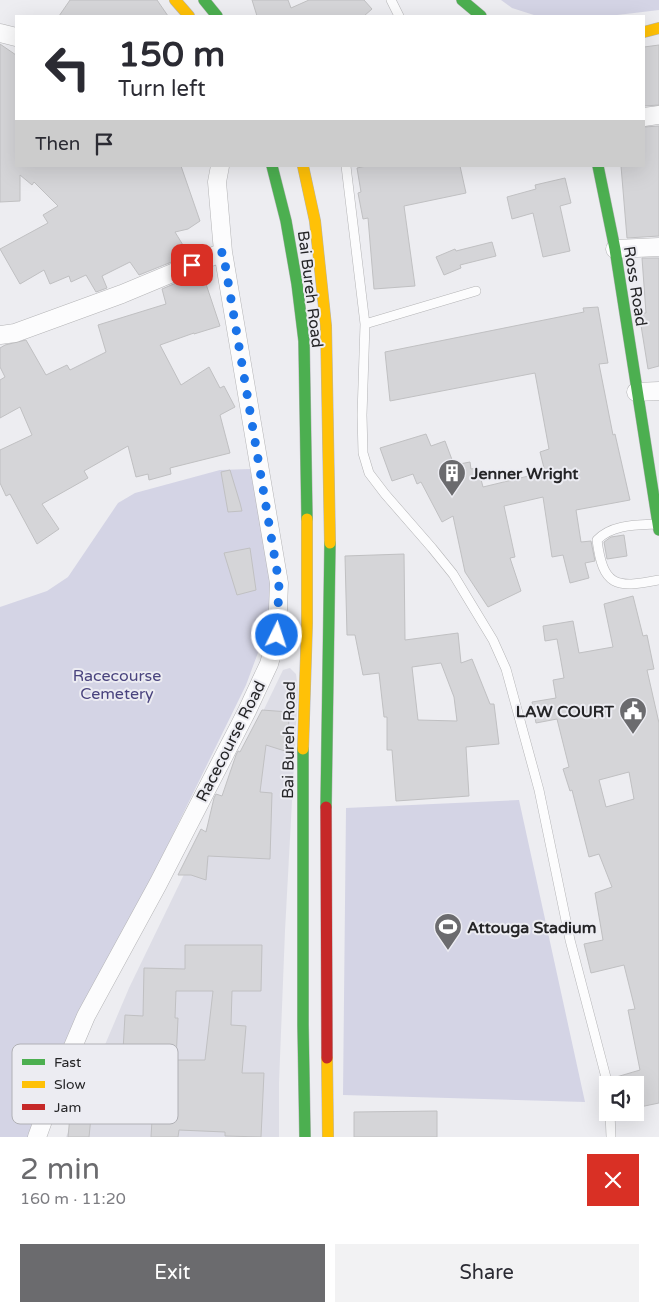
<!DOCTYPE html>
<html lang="en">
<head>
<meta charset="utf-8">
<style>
  body { margin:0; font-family:"Varela Round",sans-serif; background:#f2f2f3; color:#2b2b33; height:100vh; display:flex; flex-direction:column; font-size:19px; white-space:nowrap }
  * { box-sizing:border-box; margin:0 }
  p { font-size:16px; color:#7c7c81 }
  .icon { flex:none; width:28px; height:28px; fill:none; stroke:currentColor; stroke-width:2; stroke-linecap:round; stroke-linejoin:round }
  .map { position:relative; height:1137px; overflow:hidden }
  .drawer { display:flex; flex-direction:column; background:#fff; flex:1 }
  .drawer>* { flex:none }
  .banner { position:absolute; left:15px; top:15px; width:630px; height:152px; border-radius:0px; box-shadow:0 5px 20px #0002; background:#fff; color:#2b2b33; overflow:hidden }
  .fabs { position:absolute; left:599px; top:1076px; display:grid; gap:10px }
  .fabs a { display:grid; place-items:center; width:45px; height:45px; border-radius:0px; background:#fff; box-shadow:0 5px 20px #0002; font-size:25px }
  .pin { position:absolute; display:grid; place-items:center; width:42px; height:42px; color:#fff; margin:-21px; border-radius:10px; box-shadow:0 2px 8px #0006 }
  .me { position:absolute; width:55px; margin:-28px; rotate:4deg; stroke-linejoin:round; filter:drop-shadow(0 0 4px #0008) }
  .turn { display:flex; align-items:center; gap:18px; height:105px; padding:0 20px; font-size:22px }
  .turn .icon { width:65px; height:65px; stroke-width:2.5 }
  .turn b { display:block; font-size:35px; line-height:42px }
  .then { display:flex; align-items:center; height:48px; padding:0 20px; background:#0003; gap:10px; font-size:19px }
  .round { display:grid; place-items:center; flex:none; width:52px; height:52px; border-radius:0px; background:#f2f2f3 }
  .summary { display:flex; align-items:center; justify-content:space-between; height:85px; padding:0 20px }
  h1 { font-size:30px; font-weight:600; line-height:38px; color:#6b6b6e }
  .cta { display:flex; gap:10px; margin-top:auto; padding:10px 20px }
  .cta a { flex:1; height:58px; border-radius:0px; background:#6b6b6e; color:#fff; font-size:20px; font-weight:600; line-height:58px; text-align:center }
  .cta a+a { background:#f2f2f3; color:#2b2b33 }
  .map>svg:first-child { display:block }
</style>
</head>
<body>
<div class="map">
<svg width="659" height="1137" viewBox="0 0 659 1137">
  <rect width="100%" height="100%" fill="#ededf1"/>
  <!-- built -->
  <path fill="#dddde6" d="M290,668L296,674L298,690L285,931L279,1083V1137H66L129,988L283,670Z"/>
  <!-- green -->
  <path fill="#d4d4e5" d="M501,0H659V10L609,16H537L512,8Z
    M250,469L277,579L266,631L246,685L154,873L33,1137H0V607L47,591L68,577L118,503L135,493L220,470Z
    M519,800L585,1102L343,1095L346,808Z"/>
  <!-- building -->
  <path fill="#d5d5d8" stroke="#c0c0c2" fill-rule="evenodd" d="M70,0H157L168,16H59Z
    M252,0H288L291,8L309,0H364L372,9L364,16H257Z
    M0,44L16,55V166H181L200,221L188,229L175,232L189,255L139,275L130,262L102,276L107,288L96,292L86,275L71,282L69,276L50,284L44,270L20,284L0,249L48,223L43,215L58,206L34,182L32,185L20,175V201L0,202Z
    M659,45V105L644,106V47Z
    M659,126V236L627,238L621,166H644V127Z
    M366,166H460L466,193L404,206L415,286L374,289L368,218L363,219L358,193L361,192L357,168Z
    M565,178L571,203L560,206L570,251L543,257L533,213L512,219L507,197L536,189L535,185Z
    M492,242L496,256L460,265L461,268L444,275L436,257L455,249L456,251Z
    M642,258H659V366L648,369L639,313H646Z
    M202,272L220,326L194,334V333L160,345L181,385L209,367L220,388L224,386L235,407L220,415L230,453L170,468L171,474L149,480L148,474L136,477L128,446L84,471L88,478L42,504L59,529L37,544L10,494L6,496L0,483V450L32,435L20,407L0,418V380L5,377L0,367V348L5,345L26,340L46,375L67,365L70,370L106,352L98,325L166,304L162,289Z
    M598,307L608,363L599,364L613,435L615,434L630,500L576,510L581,542L591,541L595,561L585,563L589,578L570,583L563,555L552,557L543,497L504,506L515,557L510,558L521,591L488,607L465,572L453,516L442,522L421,482L417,484L413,474L392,481L380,448L426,434L431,446L445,441L454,465L470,462L471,469L478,468L483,487L545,472L540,452L549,449L535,373L390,401L385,352L584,312L583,308Z
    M230,470L240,503L242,511L228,512L221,472Z
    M624,535L627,556L607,559L604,542L611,537Z
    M250,548L256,590L237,595L224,553Z
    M404,554L405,640L458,633L461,663L472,659L490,704H494L499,744L466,747L469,796L396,801L392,750H387V717H384L379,673L363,675L355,635H347L345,556ZM441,663L454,697L457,721L418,720L412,667Z
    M633,596L643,636L647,635L654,669L647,670L659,723V1103L635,1108V1085H614L613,1078L640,1070L628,1010L635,1009L624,965L591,973L584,944L603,940L595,893L612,887L599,854L589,857L572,790L570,791L563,769L569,767L557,719L536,723L532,702L556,698L553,680L564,678L557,639L545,641L543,626L573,621L579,653L613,647L604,604ZM629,772L634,799L606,807L599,780Z
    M262,710L289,712L288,752L266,745L260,792L272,793L270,859L208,856L206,880L191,875H178L201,829L206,832L214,798L216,794L222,796L236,755L238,751L240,752Z
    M185,945H262L261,991H232L231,1025L246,1026L242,1073H264L261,1137L225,1136V1132L179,1130L178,1137H151L153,1103L158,1104L159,1053L123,1051L125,1015L143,1016L144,968L185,969ZM176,991H213L205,1060H176L178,1018H175Z
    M71,1105L92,1107L89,1137H68Z
    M437,1111V1137H354V1112Z"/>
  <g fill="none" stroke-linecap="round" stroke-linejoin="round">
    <defs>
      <path id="lane" d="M391,0L399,16
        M346,166L365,324L362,415L363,453L369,473L385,494L432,548L453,574L493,640L506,669L539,790L570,940L608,1085
        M365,324L476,291
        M658,524C637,525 612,524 597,540C603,586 615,589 659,580
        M610,1112L611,1137"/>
      <path id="street" d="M0,33L16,37
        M644,117L659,115
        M615,249L659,247
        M0,335L15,333L122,294L223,252
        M636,392L659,391
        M37,1137L52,1096L86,1016L158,884L247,711L269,664L277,635L279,583L223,252L217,182L220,166"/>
      <path id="fast" d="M204,0L217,16
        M462,0L481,16
        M272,166L286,221L297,284L304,341L307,519
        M598,166L615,249L659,530
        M303,749V1025L305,1137
        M326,807L330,543"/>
      <path id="slow" d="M175,0L189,16
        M644,32L659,28
        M303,166L315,221L326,326L330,543
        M303,749L307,623V519
        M327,1058L328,1137"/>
      <path id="jam" d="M326,807L327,1058"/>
    </defs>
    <!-- lane casing -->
    <use href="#lane" stroke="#b4b4b6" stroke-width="10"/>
    <!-- street casing -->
    <use href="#street" stroke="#b4b4b6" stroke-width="19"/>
    <!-- fast casing -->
    <use href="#fast" stroke="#b4b4b6" stroke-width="12"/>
    <!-- slow casing -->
    <use href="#slow" stroke="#b4b4b6" stroke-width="12"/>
    <!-- jam casing -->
    <use href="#jam" stroke="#b4b4b6" stroke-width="12"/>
    <!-- lane -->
    <use href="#lane" stroke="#fcfcfd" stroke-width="9"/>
    <!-- street -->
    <use href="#street" stroke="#fcfcfd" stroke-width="18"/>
    <!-- fast -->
    <use href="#fast" stroke="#4caf50" stroke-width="11"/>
    <!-- slow -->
    <use href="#slow" stroke="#ffc107" stroke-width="11"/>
    <!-- jam -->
    <use href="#jam" stroke="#c62828" stroke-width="11"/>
  </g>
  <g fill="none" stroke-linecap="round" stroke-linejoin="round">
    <!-- route -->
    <path stroke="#1a73e8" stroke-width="9" stroke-dasharray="0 16.2" d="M192,265L223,252L279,583L277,635"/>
  </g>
  <!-- icons -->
  <defs>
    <symbol id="building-pin" viewBox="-11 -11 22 30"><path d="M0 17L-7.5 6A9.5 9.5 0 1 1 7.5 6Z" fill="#6b6b6e" stroke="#ececf2"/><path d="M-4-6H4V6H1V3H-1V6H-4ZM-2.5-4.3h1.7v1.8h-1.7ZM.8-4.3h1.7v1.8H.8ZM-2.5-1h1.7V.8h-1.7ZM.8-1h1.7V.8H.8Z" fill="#fff"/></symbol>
    <symbol id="civic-pin" viewBox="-11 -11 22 30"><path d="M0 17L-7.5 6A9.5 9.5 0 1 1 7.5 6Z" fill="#6b6b6e" stroke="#ececf2"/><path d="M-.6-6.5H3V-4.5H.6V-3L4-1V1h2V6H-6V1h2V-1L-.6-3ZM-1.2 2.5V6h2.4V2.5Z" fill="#fff"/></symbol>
    <symbol id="stadium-pin" viewBox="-11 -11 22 30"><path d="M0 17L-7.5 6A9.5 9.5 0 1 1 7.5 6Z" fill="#6b6b6e" stroke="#ececf2"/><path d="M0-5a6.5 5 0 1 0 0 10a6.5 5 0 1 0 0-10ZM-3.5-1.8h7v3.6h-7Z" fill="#fff"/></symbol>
  </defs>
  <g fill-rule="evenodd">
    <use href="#building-pin" x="436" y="457" width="32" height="43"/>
    <use href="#civic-pin" x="617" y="695" width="32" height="43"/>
    <use href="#stadium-pin" x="432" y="911" width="32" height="43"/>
  </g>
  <g text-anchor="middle" stroke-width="4" stroke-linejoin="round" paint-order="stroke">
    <!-- street labels -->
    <g font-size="16" fill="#252527" stroke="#ececf2">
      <text transform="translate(636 286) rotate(81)" y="6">Ross Road</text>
      <text transform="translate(311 289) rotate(83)" y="6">Bai Bureh Road</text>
      <text transform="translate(288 740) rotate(-89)" y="6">Bai Bureh Road</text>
      <text transform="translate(230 741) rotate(-63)" y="6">Racecourse Road</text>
    </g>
    <!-- poi labels -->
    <g font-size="16" font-weight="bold" fill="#252527" stroke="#ececf2" text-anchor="start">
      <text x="471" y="479">Jenner Wright</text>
      <text x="614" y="717" text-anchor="end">LAW COURT</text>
      <text x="467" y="933">Attouga Stadium</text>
    </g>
    <!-- park labels -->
    <g font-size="16" fill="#4a447e" stroke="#ececf2">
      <text x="117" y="681">Racecourse<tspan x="117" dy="18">Cemetery</tspan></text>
    </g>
  </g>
  <!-- legend -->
  <rect x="12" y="1044" width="166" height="80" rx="8" fill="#ececf2" stroke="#b0b0b5" stroke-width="1"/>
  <rect x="22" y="1059" width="23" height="6" fill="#4caf50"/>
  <rect x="22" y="1081" width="23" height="7" fill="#ffc107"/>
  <rect x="22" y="1104" width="23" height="6" fill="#c62828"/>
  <g font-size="14" fill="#252527">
    <text x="54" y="1067">Fast</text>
    <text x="54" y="1089">Slow</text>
    <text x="54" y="1112">Jam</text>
  </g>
</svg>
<div class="fabs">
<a><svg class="icon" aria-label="sound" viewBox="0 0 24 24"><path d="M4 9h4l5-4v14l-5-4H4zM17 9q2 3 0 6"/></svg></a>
</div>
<div class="pin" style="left:192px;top:265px;background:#d93025"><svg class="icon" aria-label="arrive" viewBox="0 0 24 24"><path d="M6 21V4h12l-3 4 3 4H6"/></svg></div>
<svg class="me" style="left:277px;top:635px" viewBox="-20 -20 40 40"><circle r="17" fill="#1a73e8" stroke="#fff" stroke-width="3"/><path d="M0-11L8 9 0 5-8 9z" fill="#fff"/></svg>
<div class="banner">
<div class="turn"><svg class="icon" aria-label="left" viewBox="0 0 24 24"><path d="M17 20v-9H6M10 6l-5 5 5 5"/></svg><div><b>150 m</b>Turn left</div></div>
<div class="then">Then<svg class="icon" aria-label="arrive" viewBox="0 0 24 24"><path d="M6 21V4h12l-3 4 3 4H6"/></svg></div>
</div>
</div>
<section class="drawer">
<div class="summary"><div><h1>2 min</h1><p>160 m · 11:20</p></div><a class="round" style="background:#d93025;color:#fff"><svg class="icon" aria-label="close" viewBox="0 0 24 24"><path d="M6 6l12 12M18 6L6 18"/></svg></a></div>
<div class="cta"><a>Exit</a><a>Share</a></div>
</section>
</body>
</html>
